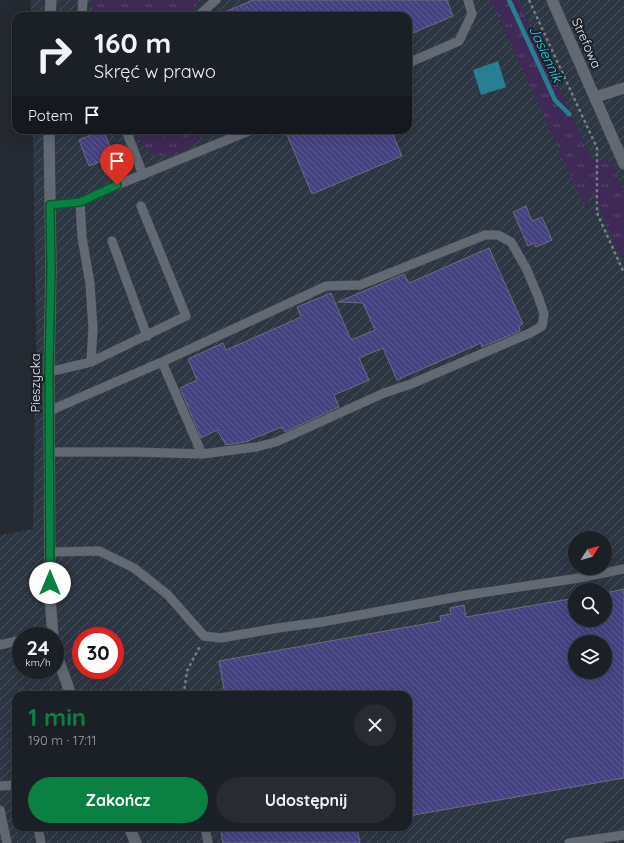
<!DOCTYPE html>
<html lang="pl">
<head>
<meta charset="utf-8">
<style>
  body { margin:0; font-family:Quicksand,sans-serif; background:#282c32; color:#f1f3f6; height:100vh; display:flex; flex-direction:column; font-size:15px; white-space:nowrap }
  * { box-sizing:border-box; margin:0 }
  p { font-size:13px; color:#a0a2a7 }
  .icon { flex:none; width:22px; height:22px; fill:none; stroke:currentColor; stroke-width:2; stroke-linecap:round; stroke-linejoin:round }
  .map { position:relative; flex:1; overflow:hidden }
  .side { position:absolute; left:12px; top:691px; width:400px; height:140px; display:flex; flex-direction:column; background:#1b1f26; border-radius:12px; box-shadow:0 4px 16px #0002,0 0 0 1px #393d43 }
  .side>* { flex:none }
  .top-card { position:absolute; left:12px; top:12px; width:400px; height:122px; border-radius:12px; box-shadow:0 4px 16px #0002,0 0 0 1px #393d43; background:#1b1f26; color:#f1f3f6; overflow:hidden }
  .needle { width:26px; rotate:53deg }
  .tools { position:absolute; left:568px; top:531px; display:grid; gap:8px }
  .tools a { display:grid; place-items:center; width:44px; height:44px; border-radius:50%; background:#1b1f26; box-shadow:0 4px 16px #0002,0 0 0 1px #393d43; font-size:20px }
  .speed { position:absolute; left:12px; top:627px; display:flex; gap:8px; font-size:20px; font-weight:700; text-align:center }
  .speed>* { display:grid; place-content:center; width:52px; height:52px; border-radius:50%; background:#1b1f26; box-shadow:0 4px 16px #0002,0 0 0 1px #393d43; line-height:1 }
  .speed small { font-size:10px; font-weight:400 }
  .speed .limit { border:6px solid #d22; background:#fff; color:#111 }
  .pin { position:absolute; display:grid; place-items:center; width:34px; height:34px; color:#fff; margin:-41px -17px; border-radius:50% 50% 50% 0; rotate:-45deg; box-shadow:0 0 4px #0007 }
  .pin .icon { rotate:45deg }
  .me { position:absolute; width:44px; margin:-22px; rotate:0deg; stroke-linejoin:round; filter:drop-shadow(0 0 3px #0008) }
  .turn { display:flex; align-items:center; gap:14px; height:84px; padding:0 16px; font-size:18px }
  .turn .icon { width:52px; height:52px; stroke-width:2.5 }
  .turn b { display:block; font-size:28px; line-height:34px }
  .then { display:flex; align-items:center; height:38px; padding:0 16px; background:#0003; gap:8px; font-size:15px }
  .round { display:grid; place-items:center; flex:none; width:42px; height:42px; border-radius:21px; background:#282c32 }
  .summary { display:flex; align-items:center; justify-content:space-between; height:68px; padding:0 16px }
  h1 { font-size:24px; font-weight:700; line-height:30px; color:#0b8043 }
  .cta { display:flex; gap:8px; margin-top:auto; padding:8px 16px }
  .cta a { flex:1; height:46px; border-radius:24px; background:#0b8043; color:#fff; font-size:16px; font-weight:700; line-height:46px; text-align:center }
  .cta a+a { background:#282c32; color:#f1f3f6 }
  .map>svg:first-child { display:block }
</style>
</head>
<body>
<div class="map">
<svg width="624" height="843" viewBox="0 0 624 843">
  <defs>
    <pattern id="industrial-furrows" width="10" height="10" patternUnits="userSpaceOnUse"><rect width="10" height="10" fill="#2d3643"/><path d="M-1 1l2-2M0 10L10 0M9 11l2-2" fill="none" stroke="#4b535e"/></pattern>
    <pattern id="grass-tufts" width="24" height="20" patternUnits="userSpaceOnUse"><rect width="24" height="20" fill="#3f2956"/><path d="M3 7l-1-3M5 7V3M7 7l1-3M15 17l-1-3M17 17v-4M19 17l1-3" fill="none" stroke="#5b486f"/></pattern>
    <pattern id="building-back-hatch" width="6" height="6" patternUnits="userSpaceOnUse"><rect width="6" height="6" fill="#454283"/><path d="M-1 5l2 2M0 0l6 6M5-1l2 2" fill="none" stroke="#605d95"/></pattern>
  </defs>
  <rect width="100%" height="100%" fill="#242932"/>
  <!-- industrial -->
  <path fill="url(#industrial-furrows)" fill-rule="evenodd" d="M30,0H624V843H0V535L33,529L36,344L33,130H408V16H31ZM575,538H605V568H575ZM575,590H605V620H575ZM21,636H55V670H21ZM81,636H115V670H81ZM575,642H605V672H575ZM16,695H408V827H16Z"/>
  <!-- grass -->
  <path fill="url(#grass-tufts)" d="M93,0H199L195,9L188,16H92Z
    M491,0H519L592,159L611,162L624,191V263L590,189L587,212Z
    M136,130H152L156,140L183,130H213C199,141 167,165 149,152C142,147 139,137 136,130Z"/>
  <!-- water -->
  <path fill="#287f91" d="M498,61L506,87L481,95L473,70Z"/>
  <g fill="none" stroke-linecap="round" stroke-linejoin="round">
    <!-- stream -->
    <path stroke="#287f91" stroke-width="4.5" d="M509,0L555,100L569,114"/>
  </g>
  <!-- building -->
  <path fill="url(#building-back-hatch)" stroke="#6d6d79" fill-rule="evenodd" d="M253,0H447L453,16L408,35V16H215Z
    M103,130L114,156L89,166L79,140Z
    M285,130H391L402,156L312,194Z
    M526,206L532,221L542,217L552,240L536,247L534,243L528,246L513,212Z
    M489,248L523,324L519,326L520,331L482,347L481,343L397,380L383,348L359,358L369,380L334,395L339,407L285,432L282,427L245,442L226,445L217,430L201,438L180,388L197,380L188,359L223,343L226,350L301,317L297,307L331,293L351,340L375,330L363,303L338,302L404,274L409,283Z
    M624,589V778L408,816V695H225L219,661L441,621L440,616L451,614L450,608L464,605L466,617L575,598V620H605V593ZM575,642H605V672H575Z
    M220,827H357L360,843H223Z"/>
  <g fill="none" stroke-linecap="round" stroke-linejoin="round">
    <defs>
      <path id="service" d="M83,16L82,12L83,0
        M198,16L216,0
        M408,63L459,41L472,14L468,0
        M126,130L143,175
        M50,205L80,202L117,185L251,130
        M112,241L147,336
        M91,362L186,316L141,206
        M162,362L202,454
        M49,372L91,362L93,328L90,284L82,237L80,202
        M49,452H135L202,454L256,447L276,442L384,393L411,384L530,333L542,326L544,314L538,296L526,268L511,242L498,235H485L360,285L326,286L162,362L49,411
        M50,552L99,551L134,568L168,595L204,636L221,638L278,628L322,622L467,595L579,578L624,569
        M40,636L52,633
        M0,645L21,640
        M0,786L16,785
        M0,810L7,843
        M38,827L41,843
        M205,827L208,843
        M569,843L624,835"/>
      <path id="minor" d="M50,16L51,0
        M596,97L624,88
        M49,130L51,269L49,372L50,598L53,636
        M55,650L71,695
        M129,827L136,843"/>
      <path id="tertiary" d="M552,0L624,164"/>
    </defs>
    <!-- service casing -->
    <use href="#service" stroke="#41464d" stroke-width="10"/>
    <!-- minor casing -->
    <use href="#minor" stroke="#41464d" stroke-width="12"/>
    <!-- tertiary casing -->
    <use href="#tertiary" stroke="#41464d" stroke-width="12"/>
    <!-- path -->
    <path stroke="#797e85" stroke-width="2.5" stroke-dasharray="3 3" stroke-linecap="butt" d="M529,0L597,148V213L624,273
      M184,695V692L187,671L200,646"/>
    <!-- service -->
    <use href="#service" stroke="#636973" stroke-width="9"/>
    <!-- minor -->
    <use href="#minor" stroke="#636973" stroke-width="11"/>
    <!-- tertiary -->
    <use href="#tertiary" stroke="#636973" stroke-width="11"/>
  </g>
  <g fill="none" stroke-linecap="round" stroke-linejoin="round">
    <defs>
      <path id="route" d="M50,583L49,372L51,269L50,205L80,202L117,185"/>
    </defs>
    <!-- route casing -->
    <use href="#route" stroke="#07532c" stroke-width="10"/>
    <!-- route -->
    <use href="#route" stroke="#0b8043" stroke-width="7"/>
  </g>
  <g text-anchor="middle" stroke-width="4" stroke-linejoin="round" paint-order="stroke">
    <!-- street labels -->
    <g font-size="13" fill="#e5e9ef" stroke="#1b2028">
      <text transform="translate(587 43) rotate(66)" y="5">Strefowa</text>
      <text transform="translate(35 383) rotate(-90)" y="5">Pieszycka</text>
    </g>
    <!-- water labels -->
    <g font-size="14" font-style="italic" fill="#26d3f4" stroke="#1b2028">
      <text transform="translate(546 54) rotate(65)" y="5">Jasiennik</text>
    </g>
  </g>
</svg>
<div class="tools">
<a><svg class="needle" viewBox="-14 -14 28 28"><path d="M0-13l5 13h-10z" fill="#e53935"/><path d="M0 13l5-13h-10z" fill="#a0a2a7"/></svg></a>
<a><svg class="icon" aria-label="search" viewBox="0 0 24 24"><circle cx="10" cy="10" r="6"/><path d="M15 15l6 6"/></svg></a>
<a><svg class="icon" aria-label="layers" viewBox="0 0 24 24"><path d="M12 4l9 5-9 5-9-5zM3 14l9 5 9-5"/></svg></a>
</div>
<div class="speed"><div>24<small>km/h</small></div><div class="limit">30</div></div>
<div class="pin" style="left:117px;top:185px;background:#d93025"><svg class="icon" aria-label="arrive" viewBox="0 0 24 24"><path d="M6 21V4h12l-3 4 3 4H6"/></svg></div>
<svg class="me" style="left:50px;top:583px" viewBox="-20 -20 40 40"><circle r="19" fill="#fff"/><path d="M0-13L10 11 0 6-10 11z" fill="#0b8043"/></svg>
<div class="top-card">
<div class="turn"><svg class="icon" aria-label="right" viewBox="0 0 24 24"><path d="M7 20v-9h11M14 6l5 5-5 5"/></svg><div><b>160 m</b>Skręć w prawo</div></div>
<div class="then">Potem<svg class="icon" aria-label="arrive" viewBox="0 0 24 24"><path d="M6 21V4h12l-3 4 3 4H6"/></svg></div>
</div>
<section class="side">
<div class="summary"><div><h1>1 min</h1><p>190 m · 17:11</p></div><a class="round"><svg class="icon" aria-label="close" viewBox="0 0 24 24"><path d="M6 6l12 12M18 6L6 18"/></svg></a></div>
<div class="cta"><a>Zakończ</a><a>Udostępnij</a></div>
</section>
</div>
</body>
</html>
